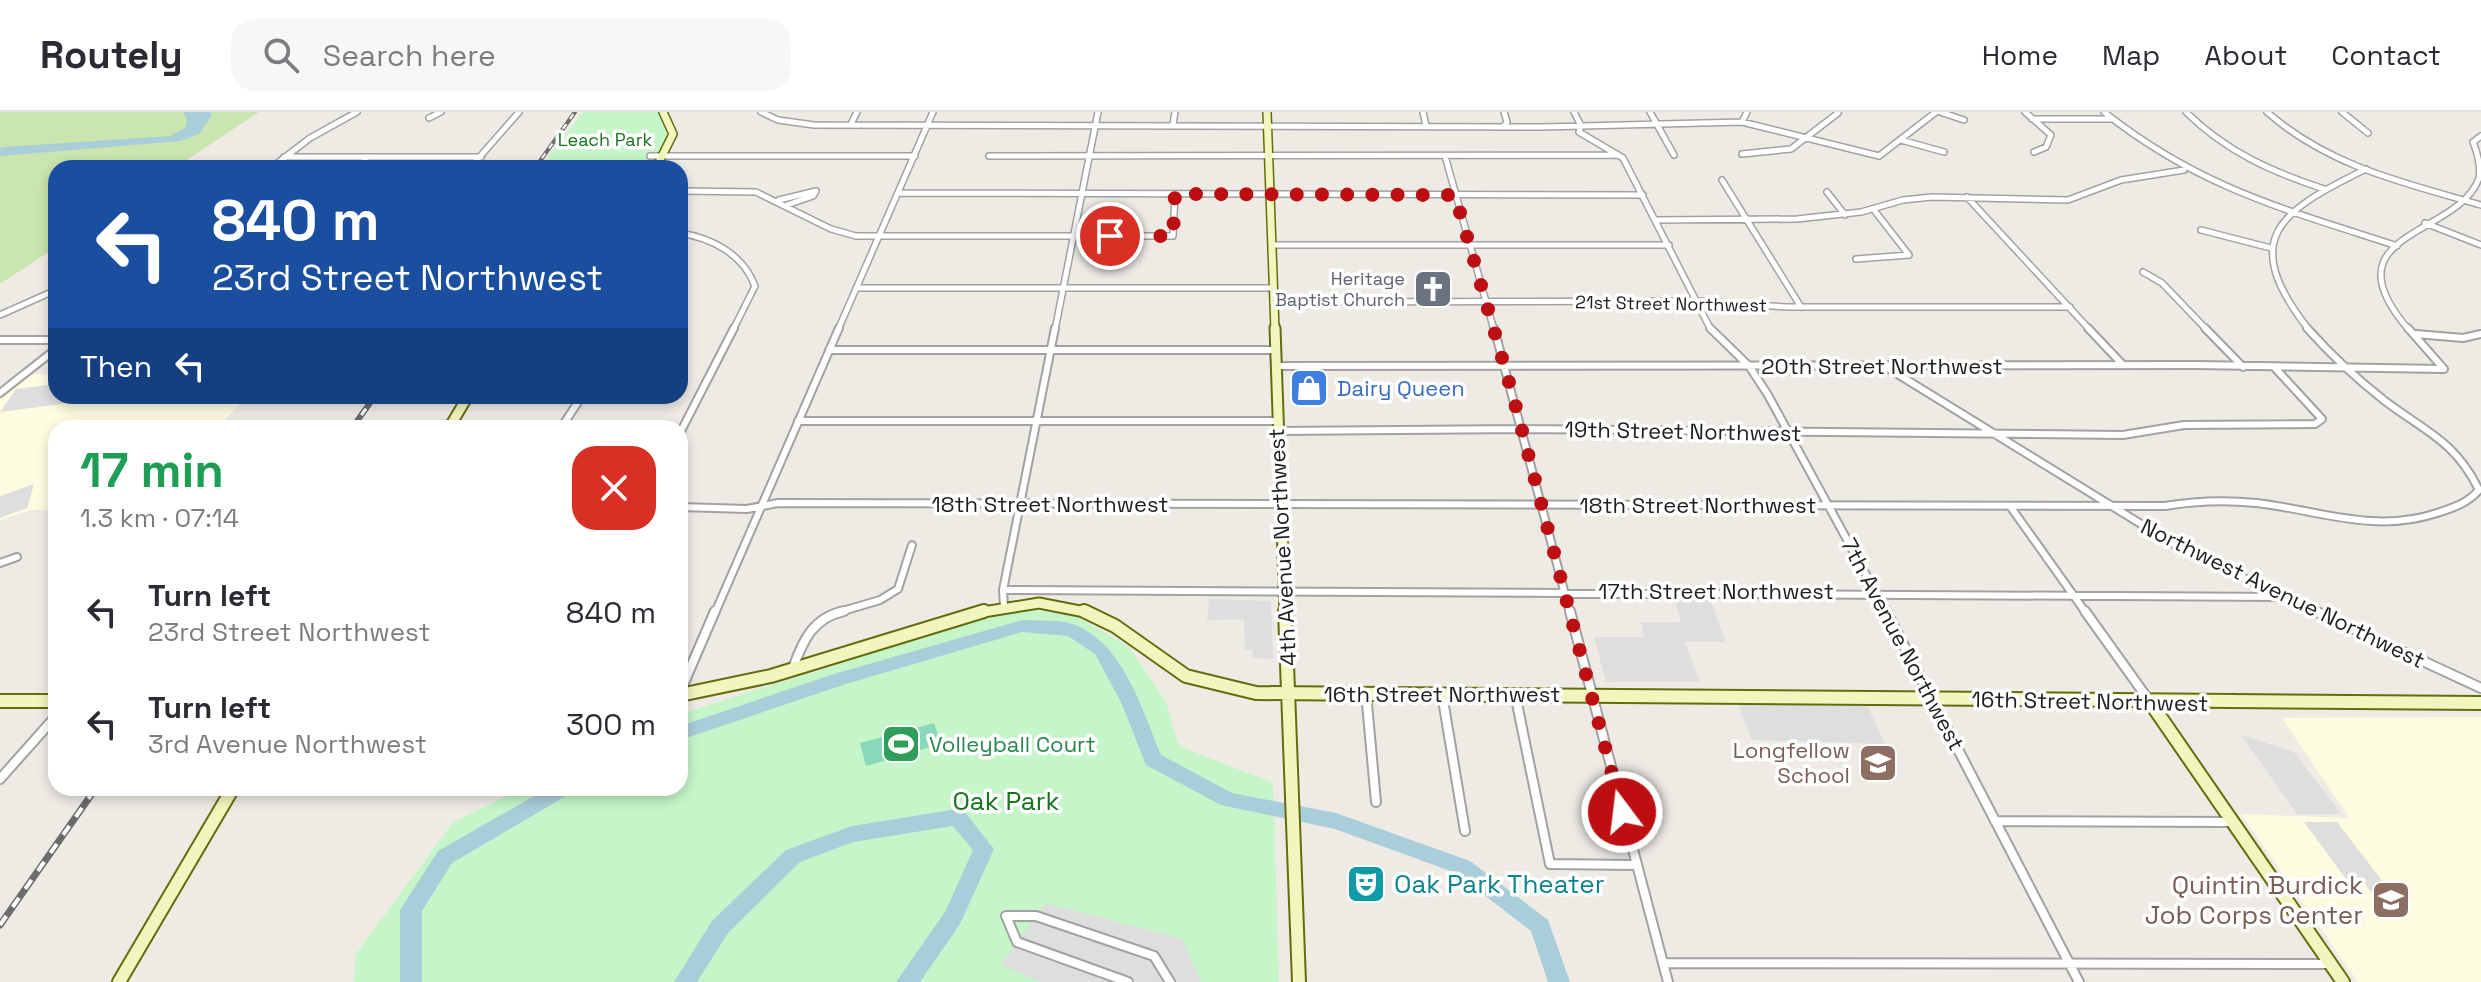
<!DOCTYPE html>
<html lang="en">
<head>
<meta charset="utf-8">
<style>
  body { margin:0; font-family:"Space Grotesk",sans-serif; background:#f7f7f7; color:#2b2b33; height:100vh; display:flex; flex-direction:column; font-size:30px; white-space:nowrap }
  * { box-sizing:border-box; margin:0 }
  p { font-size:26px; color:#7c7c81 }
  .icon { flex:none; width:44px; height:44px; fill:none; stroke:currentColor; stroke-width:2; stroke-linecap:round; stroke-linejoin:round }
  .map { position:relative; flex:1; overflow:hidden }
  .side { position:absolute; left:48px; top:308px; width:640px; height:376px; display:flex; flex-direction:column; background:#fff; border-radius:24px; box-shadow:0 4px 12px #0003 }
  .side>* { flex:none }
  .hud { position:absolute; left:48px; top:48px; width:640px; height:244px; border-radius:24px; box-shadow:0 4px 12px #0003; background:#1a4fa0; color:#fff; overflow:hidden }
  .pin { position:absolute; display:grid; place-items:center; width:68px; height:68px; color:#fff; margin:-34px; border:4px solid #fff; border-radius:50%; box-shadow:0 2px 8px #0007 }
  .me { position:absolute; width:88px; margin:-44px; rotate:345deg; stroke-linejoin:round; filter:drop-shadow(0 0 6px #0008) }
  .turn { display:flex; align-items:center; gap:28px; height:168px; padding:0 32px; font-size:36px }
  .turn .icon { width:104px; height:104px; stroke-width:2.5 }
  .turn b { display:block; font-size:56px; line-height:68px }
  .then { display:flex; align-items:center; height:76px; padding:0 32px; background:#0003; gap:16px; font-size:30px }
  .round { display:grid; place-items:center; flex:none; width:84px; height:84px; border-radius:24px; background:#f7f7f7 }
  .overview { display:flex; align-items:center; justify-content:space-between; height:136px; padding:0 32px }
  h1 { font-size:48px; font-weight:700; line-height:60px; color:#1e9e55 }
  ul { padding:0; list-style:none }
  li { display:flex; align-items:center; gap:24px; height:112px; padding:0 32px }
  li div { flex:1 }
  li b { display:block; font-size:30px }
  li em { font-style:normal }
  header { display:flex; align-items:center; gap:48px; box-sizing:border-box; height:112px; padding:0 40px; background:#fff; border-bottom:2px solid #e1e1e2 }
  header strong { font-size:38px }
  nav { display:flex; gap:44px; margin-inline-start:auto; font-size:28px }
  .search { width:560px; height:72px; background:#f7f7f7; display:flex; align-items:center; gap:20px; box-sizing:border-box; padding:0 28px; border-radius:24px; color:#7c7c81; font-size:30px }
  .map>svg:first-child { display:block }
</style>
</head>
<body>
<header>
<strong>Routely</strong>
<div class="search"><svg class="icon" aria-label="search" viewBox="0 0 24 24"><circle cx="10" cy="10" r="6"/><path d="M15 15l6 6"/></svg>Search here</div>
<nav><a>Home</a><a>Map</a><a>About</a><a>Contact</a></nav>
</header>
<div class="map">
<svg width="2481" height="870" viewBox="0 0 2481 870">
  <rect width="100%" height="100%" fill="#eeebe5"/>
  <!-- education -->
  <path fill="#fdfce0" d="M32,262H56V284H248L217,316H56V398H30L0,408V287Z
    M2481,605V870H2358L2241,702L2349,706L2282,606Z"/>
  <!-- grass -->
  <path fill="#cae5af" d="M0,0H259L175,56H56V135L0,172Z"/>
  <!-- park -->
  <path fill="#c5f5c8" d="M583,0H661L671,23L650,56H540Z
    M1034,498L1077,504L1130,536L1166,590L1179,634L1273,671L1279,870H354L356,842L453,710L524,676H680V602L1007,499Z"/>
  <!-- pitch -->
  <path fill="#89d8b8" d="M934,611L941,632L866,654L860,631Z"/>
  <!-- parking -->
  <path fill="#dedede" d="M56,272V284H95L92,288L0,300L16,277Z
    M34,372L27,396L0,406V384Z
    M1674,486L1710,487L1726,530H1685L1700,570H1606L1594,525H1644L1641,510H1681Z
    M1209,487L1271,489L1273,547L1253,546V538H1245L1244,507L1207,508Z
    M1738,592L1867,593L1885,632L1752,628Z
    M2241,623L2294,640L2341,702H2297Z
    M2304,710H2337L2394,784H2374L2361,767H2346Z
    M1046,791L1182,827L1201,870H1041L1001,853Z"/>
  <!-- water -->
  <path fill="#a9ced9" d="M183,0H210L212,3L200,21L181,29L0,44V36L3,35L170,24L185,16L187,8Z"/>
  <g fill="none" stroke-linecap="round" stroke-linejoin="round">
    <!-- river -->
    <path fill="#a9ced9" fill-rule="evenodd" d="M1022,508C1039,509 1063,507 1078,514C1125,536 1142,598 1161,643L1232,681L1336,701L1470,749L1548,808L1570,870H1548L1531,819L1456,761L1335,717L1221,693L1146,653L1121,590L1095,542L1068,524L1022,520L846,572L680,628V614L834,562Z
      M548,676H574L571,681L452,751L422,799V870H400V798L438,739Z
      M957,697L964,699L994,737L960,812L920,870H896L945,800L973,738L953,714L853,730L800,750L728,821L697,870H674L712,809L786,738L852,714Z"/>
    <defs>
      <path id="street-far2" d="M761,0L778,8L814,13L1542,15L1742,10L1879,44L1936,0
        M1423,0L1426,14
        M1574,0L1581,14L1579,20L1623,46L1711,218
        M1650,0L1674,43
        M1940,0L1964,8
        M2025,0L2051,23L2046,35L2034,40
        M2104,0C2200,76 2284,97 2397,134
        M2186,0C2225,39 2272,60 2324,77
        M2267,0C2328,54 2404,71 2481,93
        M2342,0L2368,21
        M429,6L441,0
        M2032,7H2112
        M1742,10L1747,0
        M851,12L857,0
        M1173,12L1175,0
        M1503,15L1507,10L1504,0
        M1901,28L1944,40
        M1742,42L1791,37L1838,1
        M650,44H915
        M989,44L1618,43
        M1445,44L1494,218
        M284,45H481
        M271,56L310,26L357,0
        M356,56L368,45
        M470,56L519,0
        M1722,68L1801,195
        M680,79L756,80L831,117L856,124H1173L1175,82
        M1827,80L1845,103
        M899,81L1643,83
        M1967,85L2090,218
        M779,88L816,79L813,84L787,93
        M1655,108L1797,107L1861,100L1903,88L1932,85L2068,88L2121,68L2184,58
        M2425,111L2481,133
        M2201,118L2271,136
        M680,121C712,126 743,142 755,174L733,218
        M1272,133H1669
        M1856,147L1909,143L1874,98
        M2143,160L2162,171L2207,218
        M857,176H1273
        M1273,190L1698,189L1787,195H2070
        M0,203L56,178
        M838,218L933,0
        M1055,218L1098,0
        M2309,218C2238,127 2278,100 2366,57
        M2409,218C2323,119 2459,125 2479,66C2481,55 2477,40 2473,30L2481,24"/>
      <path id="street-far1" d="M1494,216L1570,501
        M1710,216L1749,254L1768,283L1887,501
        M2088,216L2123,253
        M2205,216L2243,255
        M2416,222L2463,226L2481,222
        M0,228H56
        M829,238H1275
        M1275,254L2197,253L2444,257L2408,216
        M1886,255L2180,436L2319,501
        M0,281L56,237
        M798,309H1277
        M561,316L582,284
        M1278,319L1521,317L2123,323L2184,313L2315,312L2322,307L2275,256
        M680,321L734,216
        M2010,394L2086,501
        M680,395L747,397L778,391L2165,394C2195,389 2226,388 2256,391C2319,398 2374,422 2437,401C2453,396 2468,391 2479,378C2455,329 2426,320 2385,289C2357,267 2330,242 2307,216
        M0,451L17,445
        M1003,478L2285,485
        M1004,495L1003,478L1055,216
        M715,501L839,216
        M836,501L880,488L898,477L912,433"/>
      <path id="street" d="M1570,499L1668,870
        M1886,499L2079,870
        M2085,499L2148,587
        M2315,499L2481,576
        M793,556C803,528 813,506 844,499
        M680,580L715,499
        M1366,581L1376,690
        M1442,582L1465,719
        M1515,582L1550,752L1637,753
        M0,667L56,604
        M1995,709L2232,710
        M1663,851L2330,852
        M1128,870L1017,830L1006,804H1036L1154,844L1170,870"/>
      <path id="secondary-far2" d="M1267,0L1275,218
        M656,56L673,22L663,0"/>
      <path id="secondary-far1" d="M1275,216L1285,501
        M449,316L468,284
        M977,501L1039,491L1090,501"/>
      <path id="secondary" d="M1084,499L1115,514L1186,564L1256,581L2481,591
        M1285,499L1299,870
        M680,583L771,564L984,499
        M0,589H56
        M2150,590L2343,870
        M119,870L233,676"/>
    </defs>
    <!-- street-far2 casing -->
    <use href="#street-far2" stroke="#a2a2a2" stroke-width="8"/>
    <!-- street-far1 casing -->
    <use href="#street-far1" stroke="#a2a2a2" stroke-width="10"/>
    <!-- street casing -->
    <use href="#street" stroke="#a2a2a2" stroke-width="12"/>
    <!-- secondary-far2 casing -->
    <use href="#secondary-far2" stroke="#646d0d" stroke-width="10"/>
    <!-- secondary-far1 casing -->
    <use href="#secondary-far1" stroke="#646d0d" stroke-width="13"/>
    <!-- secondary casing -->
    <use href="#secondary" stroke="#646d0d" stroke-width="16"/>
    <!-- street-far2 -->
    <use href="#street-far2" stroke="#fff" stroke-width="5"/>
    <!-- street-far1 -->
    <use href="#street-far1" stroke="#fff" stroke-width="6"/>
    <!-- street -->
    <use href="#street" stroke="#fff" stroke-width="8"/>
    <!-- secondary-far2 -->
    <use href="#secondary-far2" stroke="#f2f5bd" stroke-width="7"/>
    <!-- secondary-far1 -->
    <use href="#secondary-far1" stroke="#f2f5bd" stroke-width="9"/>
    <!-- secondary -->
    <use href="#secondary" stroke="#f2f5bd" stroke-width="12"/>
    <defs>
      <path id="rail-far2" d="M535,56L575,0"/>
      <path id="rail-far1" d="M352,316L375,284"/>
      <path id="rail" d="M0,813L96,676"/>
    </defs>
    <!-- rail-far2 casing -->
    <use href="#rail-far2" stroke="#6c6c6c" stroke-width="4"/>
    <!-- rail-far1 casing -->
    <use href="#rail-far1" stroke="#6c6c6c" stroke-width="6"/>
    <!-- rail casing -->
    <use href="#rail" stroke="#6c6c6c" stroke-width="7"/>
    <!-- rail-far2 -->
    <use href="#rail-far2" stroke="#fff" stroke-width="2" stroke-dasharray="6" stroke-linecap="butt"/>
    <!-- rail-far1 -->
    <use href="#rail-far1" stroke="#fff" stroke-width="3" stroke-dasharray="8" stroke-linecap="butt"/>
    <!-- rail -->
    <use href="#rail" stroke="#fff" stroke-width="4" stroke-dasharray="11" stroke-linecap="butt"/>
  </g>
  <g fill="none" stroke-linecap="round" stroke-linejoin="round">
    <!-- route -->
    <path stroke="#bd0f11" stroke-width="14" stroke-dasharray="0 25.2" d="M1110,124H1173L1175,82L1455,83L1513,284L1622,700"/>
  </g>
  <!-- icons -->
  <defs>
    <symbol id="church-square" viewBox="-11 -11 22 22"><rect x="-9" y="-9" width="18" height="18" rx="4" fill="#6b7280" stroke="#fff"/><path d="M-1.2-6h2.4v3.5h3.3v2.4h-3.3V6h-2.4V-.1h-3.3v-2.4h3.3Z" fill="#fff"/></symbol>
    <symbol id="shop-square" viewBox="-11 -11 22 22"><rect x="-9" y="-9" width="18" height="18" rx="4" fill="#3f7fe0" stroke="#fff"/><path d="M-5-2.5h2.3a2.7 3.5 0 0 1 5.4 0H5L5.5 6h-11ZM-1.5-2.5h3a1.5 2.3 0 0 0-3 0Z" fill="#fff"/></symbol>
    <symbol id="stadium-square" viewBox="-11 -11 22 22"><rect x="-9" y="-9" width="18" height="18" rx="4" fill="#2e9e5b" stroke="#fff"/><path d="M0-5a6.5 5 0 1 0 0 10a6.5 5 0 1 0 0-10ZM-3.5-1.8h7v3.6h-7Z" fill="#fff"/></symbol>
    <symbol id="school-square" viewBox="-11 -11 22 22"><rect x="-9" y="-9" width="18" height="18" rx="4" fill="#8d6e63" stroke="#fff"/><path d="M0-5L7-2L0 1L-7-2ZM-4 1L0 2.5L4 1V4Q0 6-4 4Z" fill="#fff"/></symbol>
    <symbol id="theatre-square" viewBox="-11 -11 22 22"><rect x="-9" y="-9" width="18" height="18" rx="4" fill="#0f9aa8" stroke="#fff"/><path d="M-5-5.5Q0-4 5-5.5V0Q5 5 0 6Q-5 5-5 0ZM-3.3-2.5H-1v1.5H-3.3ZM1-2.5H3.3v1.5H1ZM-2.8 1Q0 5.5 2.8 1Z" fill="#fff"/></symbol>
    <symbol id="university-square" viewBox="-11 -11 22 22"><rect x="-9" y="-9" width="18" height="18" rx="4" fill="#8d6e63" stroke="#fff"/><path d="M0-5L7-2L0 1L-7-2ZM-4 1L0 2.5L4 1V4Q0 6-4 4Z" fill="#fff"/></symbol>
  </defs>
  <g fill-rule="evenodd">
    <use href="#church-square" x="1411" y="155" width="44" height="44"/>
    <use href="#shop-square" x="1287" y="254" width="44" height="44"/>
    <use href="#stadium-square" x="879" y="610" width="44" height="44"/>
    <use href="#school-square" x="1856" y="629" width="44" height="44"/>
    <use href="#theatre-square" x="1344" y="750" width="44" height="44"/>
    <use href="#university-square" x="2369" y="766" width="44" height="44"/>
  </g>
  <g text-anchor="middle" stroke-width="7" stroke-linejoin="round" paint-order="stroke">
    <!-- far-park labels -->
    <g font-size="18" fill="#14751b" stroke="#fff">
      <text x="605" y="34">Leach Park</text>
    </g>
    <!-- far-worship labels -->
    <g font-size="18" fill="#5b616d" stroke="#fff" text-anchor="end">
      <text x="1405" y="173">Heritage<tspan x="1405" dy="21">Baptist Church</tspan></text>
    </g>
    <!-- far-street labels -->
    <g font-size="18" fill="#1e1e1e" stroke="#fff">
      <text transform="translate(1671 192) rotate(1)" y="6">21st Street Northwest</text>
    </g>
    <!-- street labels -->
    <g font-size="22" fill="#1e1e1e" stroke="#fff">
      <text x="1882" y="262">20th Street Northwest</text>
      <text transform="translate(1683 319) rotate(1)" y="8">19th Street Northwest</text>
      <text x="1050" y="400">18th Street Northwest</text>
      <text x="1698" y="401">18th Street Northwest</text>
      <text transform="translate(1282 435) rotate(-93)" y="8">4th Avenue Northwest</text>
      <text x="1716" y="487">17th Street Northwest</text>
      <text transform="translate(2283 481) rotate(26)" y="8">Northwest Avenue Northwest</text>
      <text transform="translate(1903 532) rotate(62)" y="8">7th Avenue Northwest</text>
      <text x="1442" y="590">16th Street Northwest</text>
      <text transform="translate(2090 589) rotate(1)" y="8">16th Street Northwest</text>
    </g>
    <!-- shop labels -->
    <g font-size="22" fill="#366cbe" stroke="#fff" text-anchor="start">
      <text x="1337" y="284">Dairy Queen</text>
    </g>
    <!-- leisure labels -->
    <g font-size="22" fill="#27864d" stroke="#fff" text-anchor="start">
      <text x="929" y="640">Volleyball Court</text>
    </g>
    <!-- education labels -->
    <g font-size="22" fill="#785e54" stroke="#fff" text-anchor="end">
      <text x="1850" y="646">Longfellow<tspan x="1850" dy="25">School</tspan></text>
    </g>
    <!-- near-park labels -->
    <g font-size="26" fill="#14751b" stroke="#fff">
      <text x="1006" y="698">Oak Park</text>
    </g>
    <!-- near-culture labels -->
    <g font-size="26" fill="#0d838f" stroke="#fff" text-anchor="start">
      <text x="1394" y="781">Oak Park Theater</text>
    </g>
    <!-- near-education labels -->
    <g font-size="26" fill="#785e54" stroke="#fff" text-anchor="end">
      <text x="2363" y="782">Quintin Burdick<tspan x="2363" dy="30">Job Corps Center</tspan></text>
    </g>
  </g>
</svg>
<div class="pin" style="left:1110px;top:124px;background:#d93025"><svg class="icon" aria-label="arrive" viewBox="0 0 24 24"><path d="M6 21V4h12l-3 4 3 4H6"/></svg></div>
<svg class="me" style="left:1622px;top:700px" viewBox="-20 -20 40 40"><circle r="17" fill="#bd0f11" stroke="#fff" stroke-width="3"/><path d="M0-11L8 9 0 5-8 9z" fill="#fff"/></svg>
<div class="hud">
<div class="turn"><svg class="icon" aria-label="left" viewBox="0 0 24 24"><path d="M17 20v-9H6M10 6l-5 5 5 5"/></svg><div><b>840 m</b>23rd Street Northwest</div></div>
<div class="then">Then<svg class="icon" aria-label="left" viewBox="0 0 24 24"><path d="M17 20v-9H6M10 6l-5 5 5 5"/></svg></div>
</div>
<section class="side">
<div class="overview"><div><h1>17 min</h1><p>1.3 km · 07:14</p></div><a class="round" style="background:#d93025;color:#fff"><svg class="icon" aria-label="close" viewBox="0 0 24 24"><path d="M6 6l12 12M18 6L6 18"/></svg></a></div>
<ul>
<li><svg class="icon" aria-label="left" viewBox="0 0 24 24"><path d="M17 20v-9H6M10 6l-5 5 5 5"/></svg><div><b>Turn left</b><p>23rd Street Northwest</p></div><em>840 m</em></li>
<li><svg class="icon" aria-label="left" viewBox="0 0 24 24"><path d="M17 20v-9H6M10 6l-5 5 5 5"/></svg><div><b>Turn left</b><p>3rd Avenue Northwest</p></div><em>300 m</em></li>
</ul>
</section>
</div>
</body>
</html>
